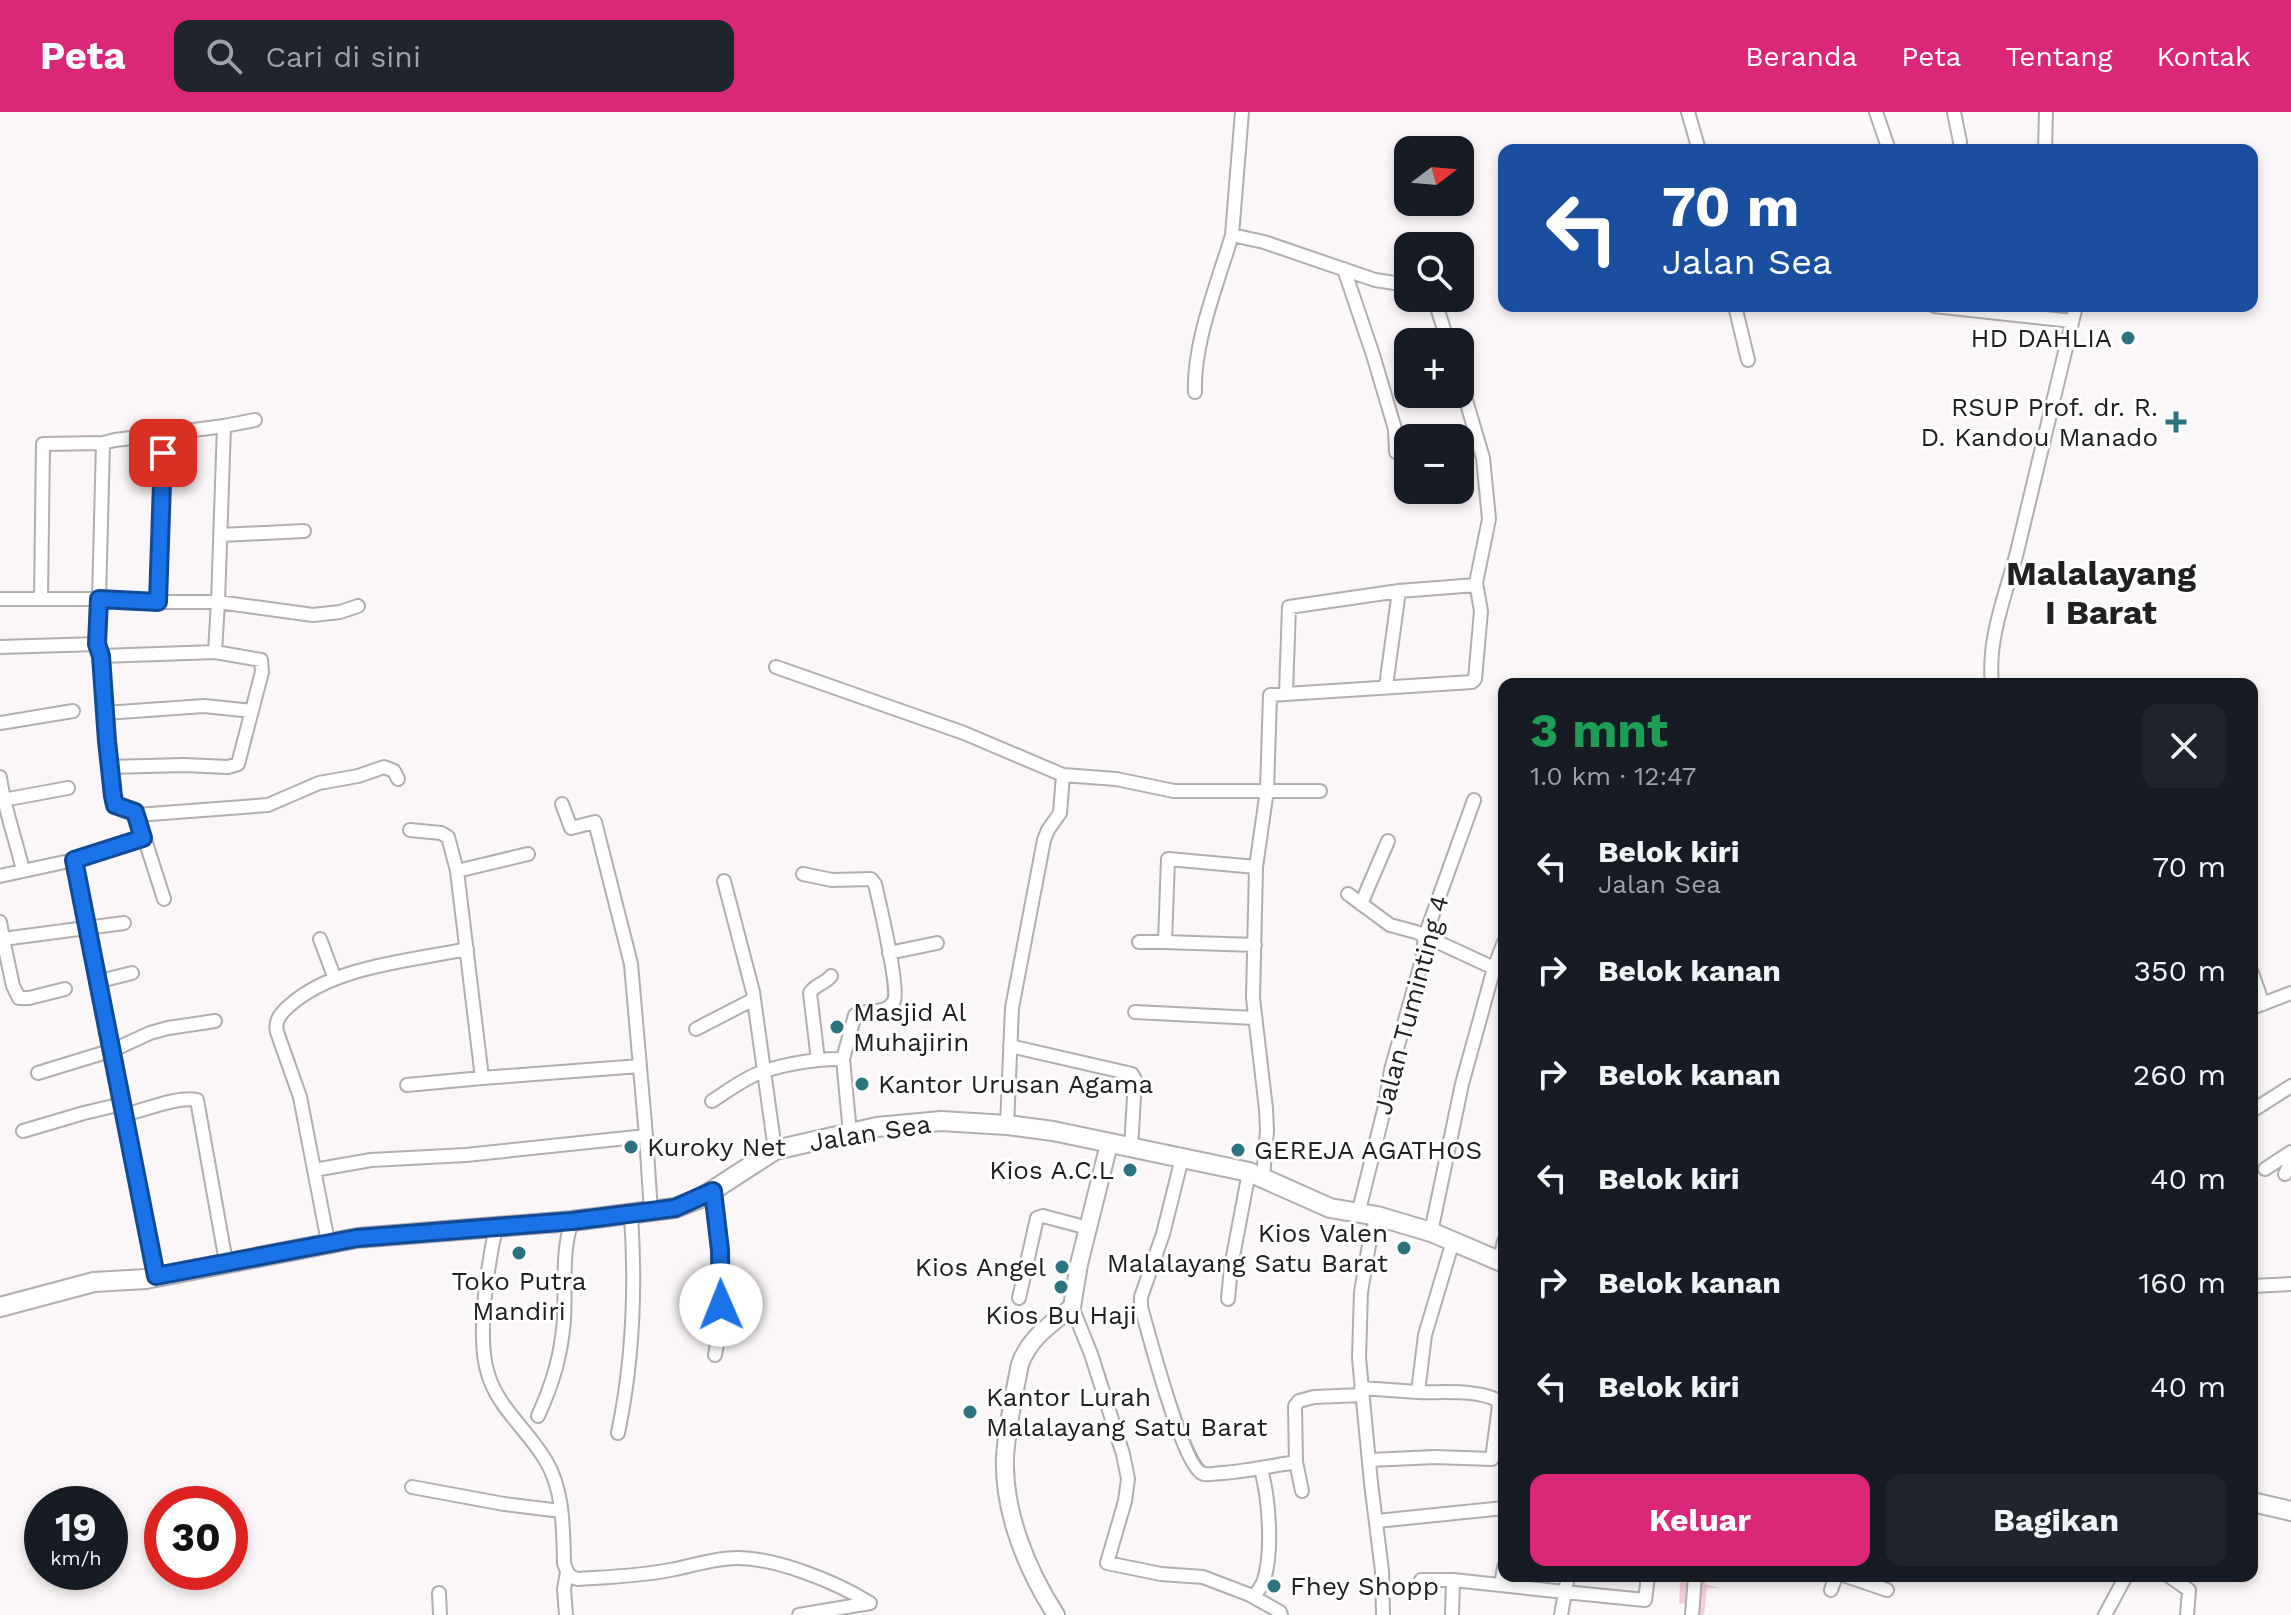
<!DOCTYPE html>
<html lang="id">
<head>
<meta charset="utf-8">
<style>
  body { margin:0; font-family:"Work Sans",sans-serif; background:#20242c; color:#f1f3f6; height:100vh; display:flex; flex-direction:column; font-size:30px; white-space:nowrap }
  * { box-sizing:border-box; margin:0 }
  p { font-size:26px; color:#9ea1a6 }
  .icon { flex:none; width:44px; height:44px; fill:none; stroke:currentColor; stroke-width:2; stroke-linecap:round; stroke-linejoin:round }
  .map { position:relative; flex:1; overflow:hidden }
  .panel { position:absolute; left:1498px; top:566px; width:760px; height:904px; display:flex; flex-direction:column; background:#171b24; border-radius:16px; box-shadow:0 4px 12px #0003 }
  .panel>* { flex:none }
  .top-card { position:absolute; left:1498px; top:32px; width:760px; height:168px; border-radius:16px; box-shadow:0 4px 12px #0003; background:#1a4fa0; color:#fff; overflow:hidden }
  .needle { width:52px; rotate:74deg }
  .tools { position:absolute; left:1394px; top:24px; display:grid; gap:16px }
  .tools a { display:grid; place-items:center; width:80px; height:80px; border-radius:16px; background:#171b24; box-shadow:0 4px 12px #0003; font-size:40px }
  .speed { position:absolute; left:24px; top:1374px; display:flex; gap:16px; font-size:40px; font-weight:700; text-align:center }
  .speed>* { display:grid; place-content:center; width:104px; height:104px; border-radius:50%; background:#171b24; box-shadow:0 4px 12px #0003; line-height:1 }
  .speed small { font-size:20px; font-weight:400 }
  .speed .limit { border:12px solid #d22; background:#fff; color:#111 }
  .pin { position:absolute; display:grid; place-items:center; width:68px; height:68px; color:#fff; margin:-34px; border-radius:16px; box-shadow:0 4px 12px #0006 }
  .me { position:absolute; width:88px; margin:-44px; rotate:359deg; stroke-linejoin:round; filter:drop-shadow(0 0 6px #0008) }
  .turn { display:flex; align-items:center; gap:28px; height:168px; padding:0 32px; font-size:36px }
  .turn .icon { width:104px; height:104px; stroke-width:2.5 }
  .turn b { display:block; font-size:56px; line-height:68px }
  .round { display:grid; place-items:center; flex:none; width:84px; height:84px; border-radius:16px; background:#20242c }
  .overview { display:flex; align-items:center; justify-content:space-between; height:136px; padding:0 32px }
  h1 { font-size:48px; font-weight:700; line-height:60px; color:#1e9e55 }
  .button { display:flex; gap:16px; margin-top:auto; padding:16px 32px }
  .button a { flex:1; height:92px; border-radius:16px; background:#db2777; color:#fff; font-size:32px; font-weight:700; line-height:92px; text-align:center }
  .button a+a { background:#20242c; color:#f1f3f6 }
  ul { padding:0; list-style:none }
  li { display:flex; align-items:center; gap:24px; height:104px; padding:0 32px }
  li div { flex:1 }
  li b { display:block; font-size:30px }
  li em { font-style:normal }
  header { display:flex; align-items:center; gap:48px; box-sizing:border-box; height:112px; padding:0 40px; background:#db2777; color:#fff }
  header strong { font-size:38px }
  nav { display:flex; gap:44px; margin-inline-start:auto; font-size:28px }
  .search { width:560px; height:72px; background:#20242c; display:flex; align-items:center; gap:20px; box-sizing:border-box; padding:0 28px; border-radius:16px; color:#9ea1a6; font-size:30px }
  .map>svg:first-child { display:block }
</style>
</head>
<body>
<header>
<strong>Peta</strong>
<div class="search"><svg class="icon" aria-label="search" viewBox="0 0 24 24"><circle cx="10" cy="10" r="6"/><path d="M15 15l6 6"/></svg>Cari di sini</div>
<nav><a>Beranda</a><a>Peta</a><a>Tentang</a><a>Kontak</a></nav>
</header>
<div class="map">
<svg width="2291" height="1503" viewBox="0 0 2291 1503">
  <rect width="100%" height="100%" fill="#fbf6f8"/>
  <!-- green -->
  <path fill="#f6cdd7" d="M1699,1464H1705V1472L1720,1476H1707L1704,1503H1686V1492L1679,1491L1680,1471L1699,1469Z"/>
  <g fill="none" stroke-linecap="round" stroke-linejoin="round">
    <defs>
      <path id="minor" d="M1688,0L1699,38
        M1876,0L1889,38
        M1954,0L1960,30
        M2045,38L2046,0
        M1232,123L1242,0
        M1344,157L1373,243L1395,317L1396,340
        M1434,186L1448,230
        M1735,194L1748,248
        M1934,194L2072,209
        M1195,280C1193,231 1218,170 1232,123L1264,130L1375,168L1408,173
        M224,314L255,308
        M163,322L224,314L218,490L313,503L340,500L358,494
        M221,423L304,419
        M0,487H99L97,532L101,544L109,655L184,653L228,655L238,652L262,560L261,548L215,540L101,544
        M41,487L43,332L103,331L99,487L158,490L163,322L115,328L103,331
        M158,490H218L215,540
        M0,535L97,532
        M776,555L964,621L1063,663L1060,701L1048,718L1044,728L1012,896L1007,1013
        M1992,572C1987,527 2006,482 2017,440C2037,358 2057,276 2076,194
        M1386,574L1399,479L1476,473
        M1286,581L1289,495L1399,479
        M105,601L204,594L252,599
        M0,611L73,599
        M109,655L115,693L131,698L137,703L164,787
        M1063,663L1116,667L1174,679H1320
        M0,665C4,697 16,727 23,759
        M3,688L68,676
        M562,692L571,716L595,710L631,852L646,1024
        M137,703L268,693L319,671L358,664L384,655L394,659L398,667
        M410,718L441,721L448,725L457,759L482,966L640,954
        M74,748L143,726
        M457,759L528,742
        M803,762L832,768L871,767L875,772C879,789 900,879 894,889C886,904 866,896 855,903L843,947
        M0,764L74,748L156,1164
        M724,769L753,880L775,1038
        M1348,782L1390,813L1416,820L1494,856
        M1361,792L1388,729
        M0,810L3,827L124,811
        M3,827L13,874L19,886H29L65,877
        M320,827L335,867
        M1139,830H1165L1168,747L1256,755
        M1165,830L1255,833
        M889,841L937,831
        M2252,861L2263,892
        M96,870L132,861
        M2252,896L2291,881
        M1135,900L1254,906
        M696,917L754,887
        M1010,934L1132,962L1135,967L1131,1037
        M818,948L810,881C815,872 825,872 831,864
        M38,961L113,938L150,921L168,916L215,909
        M407,973L482,966
        M712,989C728,979 744,966 762,960C784,952 820,946 843,947L850,1021
        M2252,999L2291,974
        M124,1003C144,998 178,984 197,988L226,1150
        M23,1019L84,1001L122,992
        M1182,1046L1163,1122L1141,1185V1195C1148,1219 1184,1359 1204,1362C1209,1363 1217,1361 1222,1361C1247,1359 1271,1354 1296,1350L1295,1294L1299,1289L1314,1285L1362,1283
        M2265,1057L2291,1040
        M314,1058L371,1048L466,1043L646,1024L651,1100
        M2285,1062L2291,1050
        M1263,1065L1267,1019L1266,997L1253,886L1256,755L1267,678L1270,583L1472,570L1475,567L1481,499L1476,471L1489,407L1483,346L1460,268
        M713,1079C722,1129 726,1193 715,1243
        M1358,1102L1385,994L1391,958L1422,848L1425,824L1474,688
        M1377,1104L1369,1133L1361,1180L1359,1246L1371,1371L1382,1459L1383,1503
        M496,1115C488,1152 476,1226 488,1262C498,1296 528,1318 546,1349C564,1379 563,1417 564,1451C567,1460 568,1465 578,1467C609,1465 640,1464 670,1458C692,1454 714,1446 737,1446C777,1446 836,1470 870,1491
        M1431,1120L1462,972L1494,856L1504,830
        M328,1130L300,985L277,920C274,909 281,901 289,894C333,854 410,849 467,837
        M1500,1149L1504,1129
        M2252,1174L2291,1172
        M1019,1186L1037,1106L1043,1104L1088,1116
        M1228,1187L1231,1155L1249,1060
        M1072,1195L1091,1242L1123,1342L1128,1367L1125,1389L1107,1451L1161,1462L1203,1465L1250,1483L1280,1500L1281,1503
        M1361,1276L1418,1280
        M538,1304C553,1271 561,1244 564,1208C566,1175 561,1141 572,1109
        M618,1321C633,1249 636,1176 631,1103
        M1369,1348L1435,1345L1492,1347L1499,1294L1497,1288C1475,1277 1442,1281 1418,1280L1425,1223L1453,1129
        M1296,1350L1302,1379
        M412,1375L504,1392L561,1399
        M1377,1409L1504,1396
        M1846,1464L1887,1478
        M2169,1464L2189,1478L2187,1503
        M1421,1468H1453L1452,1503
        M1453,1468L1565,1480L1568,1464
        M1501,1473L1504,1455
        M1831,1478L1836,1464
        M439,1481L440,1503
        M1254,1485C1257,1480 1262,1474 1264,1468C1273,1438 1269,1387 1261,1357
        M566,1503L564,1477L567,1460
        M799,1503L870,1491
        M1561,1503L1565,1480L1645,1488L1648,1464
        M1692,1503L1695,1464
        M2105,1503L2126,1464"/>
      <path id="tertiary" d="M1056,1503C1027,1458 1003,1400 1005,1345C1007,1314 1014,1283 1020,1252C1030,1225 1050,1213 1072,1195L1079,1152L1109,1032"/>
      <path id="secondary" d="M0,1195L94,1170L146,1167L357,1126L572,1109L675,1096L701,1086L775,1038L877,1015L941,1009L1007,1013L1053,1019L1249,1060L1330,1096L1377,1104L1431,1120L1504,1151
        M2252,1390L2291,1399"/>
    </defs>
    <!-- minor casing -->
    <use href="#minor" stroke="#b2aeaf" stroke-width="16"/>
    <!-- tertiary casing -->
    <use href="#tertiary" stroke="#b2aeaf" stroke-width="20"/>
    <!-- secondary casing -->
    <use href="#secondary" stroke="#b2aeaf" stroke-width="22"/>
    <!-- minor -->
    <use href="#minor" stroke="#fff" stroke-width="12"/>
    <!-- tertiary -->
    <use href="#tertiary" stroke="#fff" stroke-width="16"/>
    <!-- secondary -->
    <use href="#secondary" stroke="#fff" stroke-width="18"/>
  </g>
  <g fill="none" stroke-linecap="round" stroke-linejoin="round">
    <defs>
      <path id="route" d="M163,341L158,490L99,487L97,532L101,544L107,629L113,684L115,693L135,700L143,726L74,748L156,1164L357,1126L572,1109L675,1096L713,1079L720,1138L721,1193"/>
    </defs>
    <!-- route casing -->
    <use href="#route" stroke="#114b97" stroke-width="20"/>
    <!-- route -->
    <use href="#route" stroke="#1a73e8" stroke-width="14"/>
  </g>
  <!-- markers -->
  <g fill="#2c7380" stroke="#fff" stroke-width="3">
    <circle cx="2128" cy="226" r="8"/>
    <path d="M2172 298h8v8h8v8h-8v8h-8v-8h-8v-8h8z"/>
    <circle cx="837" cy="915" r="8"/>
    <circle cx="862" cy="972" r="8"/>
    <circle cx="631" cy="1035" r="8"/>
    <circle cx="1238" cy="1038" r="8"/>
    <circle cx="1130" cy="1058" r="8"/>
    <circle cx="1404" cy="1136" r="8"/>
    <circle cx="519" cy="1141" r="8"/>
    <circle cx="1062" cy="1155" r="8"/>
    <circle cx="1061" cy="1175" r="8"/>
    <circle cx="970" cy="1300" r="8"/>
    <circle cx="1274" cy="1474" r="8"/>
  </g>
  <g text-anchor="middle" stroke-width="6" stroke-linejoin="round" paint-order="stroke">
    <!-- poi labels -->
    <g font-size="26" fill="#212020" stroke="#fff" text-anchor="start">
      <text x="2112" y="235" text-anchor="end">HD DAHLIA</text>
      <text x="2158" y="304" text-anchor="end">RSUP Prof. dr. R.<tspan x="2158" dy="30">D. Kandou Manado</tspan></text>
      <text x="853" y="909">Masjid Al<tspan x="853" dy="30">Muhajirin</tspan></text>
      <text x="878" y="981">Kantor Urusan Agama</text>
      <text x="647" y="1044">Kuroky Net</text>
      <text x="1254" y="1047">GEREJA AGATHOS</text>
      <text x="1114" y="1067" text-anchor="end">Kios A.C.L</text>
      <text x="1388" y="1130" text-anchor="end">Kios Valen<tspan x="1388" dy="30">Malalayang Satu Barat</tspan></text>
      <text x="1046" y="1164" text-anchor="end">Kios Angel</text>
      <text x="519" y="1178" text-anchor="middle">Toko Putra<tspan x="519" dy="30">Mandiri</tspan></text>
      <text x="1061" y="1212" text-anchor="middle">Kios Bu Haji</text>
      <text x="986" y="1294">Kantor Lurah<tspan x="986" dy="30">Malalayang Satu Barat</tspan></text>
      <text x="1290" y="1483">Fhey Shopp</text>
    </g>
    <!-- street labels -->
    <g font-size="26" fill="#212020" stroke="#fff">
      <text transform="translate(1411 893) rotate(-75)" y="9">Jalan Tuminting 4</text>
      <text transform="translate(870 1021) rotate(-9)" y="9">Jalan Sea</text>
    </g>
    <!-- district labels -->
    <g font-size="34" font-weight="bold" fill="#212020" stroke="#fff">
      <text x="2101" y="473">Malalayang<tspan x="2101" dy="39">I Barat</tspan></text>
    </g>
  </g>
</svg>
<div class="tools">
<a><svg class="needle" viewBox="-14 -14 28 28"><path d="M0-13l5 13h-10z" fill="#e53935"/><path d="M0 13l5-13h-10z" fill="#9ea1a6"/></svg></a>
<a><svg class="icon" aria-label="search" viewBox="0 0 24 24"><circle cx="10" cy="10" r="6"/><path d="M15 15l6 6"/></svg></a>
<a>+</a>
<a>−</a>
</div>
<div class="speed"><div>19<small>km/h</small></div><div class="limit">30</div></div>
<div class="pin" style="left:163px;top:341px;background:#d93025"><svg class="icon" aria-label="arrive" viewBox="0 0 24 24"><path d="M6 21V4h12l-3 4 3 4H6"/></svg></div>
<svg class="me" style="left:721px;top:1193px" viewBox="-20 -20 40 40"><circle r="19" fill="#fff"/><path d="M0-13L10 11 0 6-10 11z" fill="#1a73e8"/></svg>
<div class="top-card">
<div class="turn"><svg class="icon" aria-label="left" viewBox="0 0 24 24"><path d="M17 20v-9H6M10 6l-5 5 5 5"/></svg><div><b>70 m</b>Jalan Sea</div></div>
</div>
<section class="panel">
<div class="overview"><div><h1>3 mnt</h1><p>1.0 km · 12:47</p></div><a class="round"><svg class="icon" aria-label="close" viewBox="0 0 24 24"><path d="M6 6l12 12M18 6L6 18"/></svg></a></div>
<ul>
<li><svg class="icon" aria-label="left" viewBox="0 0 24 24"><path d="M17 20v-9H6M10 6l-5 5 5 5"/></svg><div><b>Belok kiri</b><p>Jalan Sea</p></div><em>70 m</em></li>
<li><svg class="icon" aria-label="right" viewBox="0 0 24 24"><path d="M7 20v-9h11M14 6l5 5-5 5"/></svg><div><b>Belok kanan</b></div><em>350 m</em></li>
<li><svg class="icon" aria-label="right" viewBox="0 0 24 24"><path d="M7 20v-9h11M14 6l5 5-5 5"/></svg><div><b>Belok kanan</b></div><em>260 m</em></li>
<li><svg class="icon" aria-label="left" viewBox="0 0 24 24"><path d="M17 20v-9H6M10 6l-5 5 5 5"/></svg><div><b>Belok kiri</b></div><em>40 m</em></li>
<li><svg class="icon" aria-label="right" viewBox="0 0 24 24"><path d="M7 20v-9h11M14 6l5 5-5 5"/></svg><div><b>Belok kanan</b></div><em>160 m</em></li>
<li><svg class="icon" aria-label="left" viewBox="0 0 24 24"><path d="M17 20v-9H6M10 6l-5 5 5 5"/></svg><div><b>Belok kiri</b></div><em>40 m</em></li>
</ul>
<div class="button"><a>Keluar</a><a>Bagikan</a></div>
</section>
</div>
</body>
</html>
